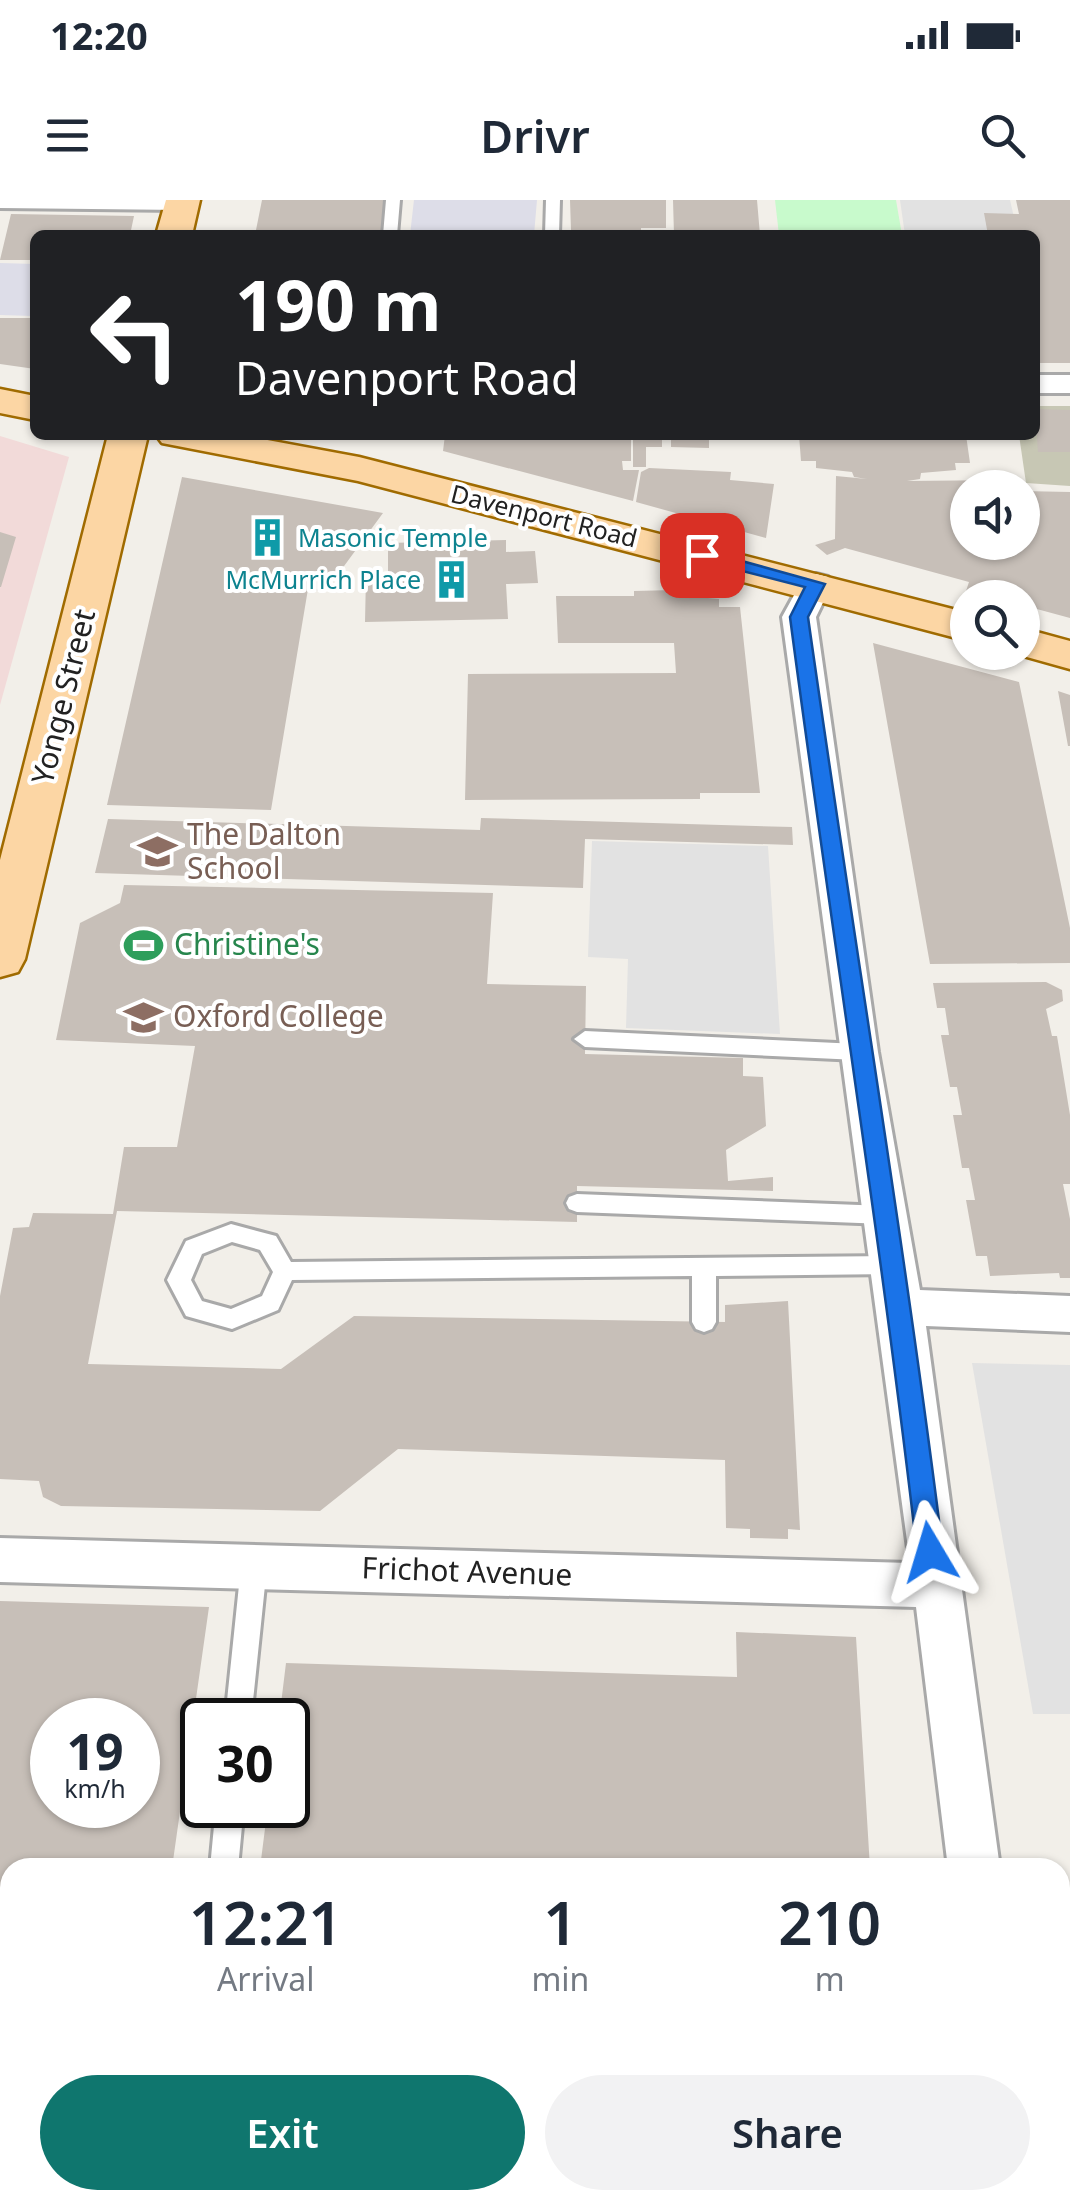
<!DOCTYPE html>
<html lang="en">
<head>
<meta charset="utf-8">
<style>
  body { margin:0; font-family:"Noto Sans",sans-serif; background:#f2f2f3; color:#1f2937; height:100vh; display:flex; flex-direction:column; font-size:38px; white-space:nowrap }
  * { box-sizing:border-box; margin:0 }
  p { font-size:32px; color:#747a83 }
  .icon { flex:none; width:55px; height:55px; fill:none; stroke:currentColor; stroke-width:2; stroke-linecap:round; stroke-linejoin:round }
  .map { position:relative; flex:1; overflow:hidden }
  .sheet { position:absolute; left:0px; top:1658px; width:1070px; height:352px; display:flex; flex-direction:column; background:#fff; border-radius:30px 30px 0 0; box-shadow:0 2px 8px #0004 }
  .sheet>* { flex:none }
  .top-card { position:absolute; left:30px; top:30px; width:1010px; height:210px; border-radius:15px; box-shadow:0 2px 8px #0004; background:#202124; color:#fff; overflow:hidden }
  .fabs { position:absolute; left:950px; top:270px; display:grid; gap:20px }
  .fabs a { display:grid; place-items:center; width:90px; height:90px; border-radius:50%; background:#fff; box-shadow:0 2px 8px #0004; font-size:50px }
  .speed { position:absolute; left:30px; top:1498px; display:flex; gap:20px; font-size:50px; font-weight:700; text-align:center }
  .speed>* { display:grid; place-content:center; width:130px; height:130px; border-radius:50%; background:#fff; box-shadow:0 2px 8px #0004; line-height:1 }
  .speed small { font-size:25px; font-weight:400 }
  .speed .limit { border:5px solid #111; border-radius:15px; background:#fff; color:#111 }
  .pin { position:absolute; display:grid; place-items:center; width:85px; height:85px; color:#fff; margin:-42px; border-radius:20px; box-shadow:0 5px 15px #0006 }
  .me { position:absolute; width:110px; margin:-55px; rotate:353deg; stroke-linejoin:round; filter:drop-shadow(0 0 8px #0008) }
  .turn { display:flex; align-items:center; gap:35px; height:210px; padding:0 40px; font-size:45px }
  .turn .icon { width:130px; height:130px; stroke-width:2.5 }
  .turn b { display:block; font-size:70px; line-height:85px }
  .eta { display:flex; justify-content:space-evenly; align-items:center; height:170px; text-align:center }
  .eta b { font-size:60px; font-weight:600; line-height:70px }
  .cta { display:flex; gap:20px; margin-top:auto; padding:20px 40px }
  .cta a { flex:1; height:115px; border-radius:60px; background:#0f766e; color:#fff; font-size:40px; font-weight:600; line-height:115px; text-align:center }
  .cta a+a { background:#f2f2f3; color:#1f2937 }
  .status { display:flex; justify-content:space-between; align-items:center; height:70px; padding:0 50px; background:#fff; direction:ltr }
  .status svg { height:28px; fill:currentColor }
  header { display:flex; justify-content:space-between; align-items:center; height:130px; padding:0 40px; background:#fff; font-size:45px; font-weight:600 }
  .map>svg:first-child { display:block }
</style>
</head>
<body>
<div class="status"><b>12:20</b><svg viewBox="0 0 49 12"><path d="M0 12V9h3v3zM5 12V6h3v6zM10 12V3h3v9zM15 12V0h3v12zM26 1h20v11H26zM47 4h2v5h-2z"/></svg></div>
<header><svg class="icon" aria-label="menu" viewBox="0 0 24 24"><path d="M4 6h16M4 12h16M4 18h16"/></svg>Drivr<svg class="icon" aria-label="search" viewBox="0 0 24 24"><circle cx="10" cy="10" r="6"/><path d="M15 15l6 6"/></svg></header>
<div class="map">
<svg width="1070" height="2008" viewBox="0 0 1070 2008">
  <rect width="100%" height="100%" fill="#f2efe9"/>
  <!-- commercial -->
  <path fill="#f2dad9" d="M0,236L69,257L0,505Z"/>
  <!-- construction -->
  <path fill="#c7c7b4" d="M1035,206H1070V286L1026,283L1019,235H1035Z"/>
  <!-- park -->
  <path fill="#c8facc" d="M775,0H896L902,35H779Z"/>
  <!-- parking -->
  <path fill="#e2e2e2" d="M900,0H1010L1018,35H905Z
    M592,641L768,646L780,834L626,828L628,759L588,757Z
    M972,1163L1070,1165V1514H1033Z"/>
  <!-- plaza -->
  <path fill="#dddde8" d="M414,0H537L534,35H410Z
    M0,63L35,64L32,116L0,115Z"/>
  <!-- building -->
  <path fill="#c7bfb8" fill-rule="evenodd" d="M262,0H386L382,31L255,35Z
    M570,0H666V28H641V35H594V30H571Z
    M673,0H757L760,35H674Z
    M1016,0H1070V163H1035V35H988L984,13L1019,14Z
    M11,14L134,16L130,35H35V60H0Z
    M0,118H35V169L0,164Z
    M1035,209L1070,210V252H1038Z
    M445,235H631V261H622L623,270H639L633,301L443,251Z
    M633,235H662V247H646V267H633Z
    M671,235H709V248L671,247Z
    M799,235H966L970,263H955L956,270L921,273L920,279L907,281L1006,280L1008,288H968V342H1022V291L1070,292V418L1022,405V398H1007L998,390L990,398L966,391L969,382L845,348L827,355L815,345L835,339L836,276L867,279L854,277L852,272L816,268V261H801Z
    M649,268L731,272L730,280L774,284L766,338L636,302L641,272Z
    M182,277L383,313L325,392L308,389L271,610L107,605Z
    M0,332L16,337L1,387H0Z
    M506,340V352L535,351L538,383L506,384L508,419L365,422L366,376H388V343Z
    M675,390V395L719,399V407H740L760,593H700V599L465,600L468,474L676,473L674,443H558L556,396H634V391Z
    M873,443L1019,482L1070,728V763L930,764Z
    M1058,491L1070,495V546H1068Z
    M481,618L792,627L793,645L585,639L583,688L95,673L108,619L480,630Z
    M124,685L493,693L487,784L586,786L585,854L743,858V876L763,877L766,926L726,950L728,981L773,977V991L577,986V1022L117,1011L88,1164L281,1169L354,1116L725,1122V1105L788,1101L800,1330L788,1329V1339L750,1338V1329L726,1328L725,1260L398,1249L320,1311L61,1306L43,1297L39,1281L0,1279V1096L13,1028L29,1027L33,1013L113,1014L124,947H177L195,846L56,840L80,723L120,703Z
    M1046,782L1062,790L1063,801L1046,809L1052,836H1057L1070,915V984H1063L1070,1019V1078H1060L1059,1073L990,1076L987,1056H976L966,1000H975L969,968H962L953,915H962L957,887H950L941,835H949L945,808H937L933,783Z
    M0,1401L209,1407L172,1668H10V2000H129L128,2008H0ZM52,1520H138V1605H52Z
    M736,1432L856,1437L870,1668H260L268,1605H288V1520H279L286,1463L737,1477Z
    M225,2000H576V2004L590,2005L224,2008Z
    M616,2000H911V2008H616Z"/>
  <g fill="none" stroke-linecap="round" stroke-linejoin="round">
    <defs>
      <path id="lane" d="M386,0H400L397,35H383Z
        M546,0H560L559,35H545Z
        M585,831L858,844L869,852L858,860L585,847L574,839Z
        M577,994L885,1006L893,1009L896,1015L893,1021L885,1024L577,1012L569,1009L566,1003L569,997Z
        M231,1024L276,1036L291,1062L894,1056L902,1058L905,1065L902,1072L894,1074L716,1076V1122L712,1129L704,1132L696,1129L692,1122V1076L292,1080L278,1110L232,1129L186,1116L167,1080L186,1041ZM232,1042L260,1050L273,1072L262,1096L231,1109L202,1101L191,1080L202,1054Z
        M254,1355L263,1358L267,1366L251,1520H225L241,1366L245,1358Z
        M216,1605H244L238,1668H210Z"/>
      <path id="street" d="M0,0H194L196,2L182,10L0,8Z
        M1035,175H1070V193H1035Z
        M816,374L828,377L832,384L816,417L878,852L920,1090L1070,1096V1132L926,1126L1000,1668H948L916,1407L0,1382V1338L910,1363L782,417L804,377Z
        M150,2000H208L206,2008H148Z
        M991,2000H1049L1050,2008H992Z"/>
      <path id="primary" d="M166,0H200L192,35H156Z
        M0,189L35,196V220L0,213Z
        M108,235H148L25,759L18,772L0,777V660Z
        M156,235H240L359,257L968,413V441L358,281L162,243Z
        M1022,428L1070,441V469L1009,452H1022Z"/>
    </defs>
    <!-- lane casing -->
    <use href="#lane" stroke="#a9a9a9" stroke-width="6"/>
    <!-- street casing -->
    <use href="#street" stroke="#a9a9a9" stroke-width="6"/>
    <!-- primary casing -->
    <use href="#primary" stroke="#a06b00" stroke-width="5"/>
    <!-- lane -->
    <use href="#lane" fill="#fff" fill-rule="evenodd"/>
    <!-- street -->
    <use href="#street" fill="#fff" fill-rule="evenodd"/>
    <!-- primary -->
    <use href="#primary" fill="#fcd6a4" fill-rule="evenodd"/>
  </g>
  <!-- route -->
  <path fill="#1a73e8" stroke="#114b97" stroke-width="2.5" d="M702,350L825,384L808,417C852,729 904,1039 943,1352L939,1360L930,1363L921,1360L917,1352C881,1039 831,729 790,417L805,387L695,359L693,355Z"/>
  <!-- icons -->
  <defs>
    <symbol id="building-bare" viewBox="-9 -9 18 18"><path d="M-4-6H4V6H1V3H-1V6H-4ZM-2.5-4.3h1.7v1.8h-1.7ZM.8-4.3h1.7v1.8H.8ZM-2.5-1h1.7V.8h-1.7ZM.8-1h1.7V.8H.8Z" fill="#0f9aa8" stroke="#fff" stroke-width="2.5" paint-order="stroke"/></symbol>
    <symbol id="school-bare" viewBox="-9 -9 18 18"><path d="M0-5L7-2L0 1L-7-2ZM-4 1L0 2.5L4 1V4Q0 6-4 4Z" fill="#8d6e63" stroke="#fff" stroke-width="2.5" paint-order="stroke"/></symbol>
    <symbol id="stadium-bare" viewBox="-9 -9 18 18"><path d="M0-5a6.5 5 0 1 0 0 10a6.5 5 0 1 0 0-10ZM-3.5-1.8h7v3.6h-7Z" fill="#2e9e5b" stroke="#fff" stroke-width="2.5" paint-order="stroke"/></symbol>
    <symbol id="university-bare" viewBox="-9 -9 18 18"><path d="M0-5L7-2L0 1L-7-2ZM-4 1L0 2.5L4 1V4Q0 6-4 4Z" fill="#8d6e63" stroke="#fff" stroke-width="2.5" paint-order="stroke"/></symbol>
  </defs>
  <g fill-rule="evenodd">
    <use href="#building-bare" x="240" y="310" width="55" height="55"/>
    <use href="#building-bare" x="424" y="352" width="55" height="55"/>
    <use href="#school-bare" x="130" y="624" width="55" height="55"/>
    <use href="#stadium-bare" x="116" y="718" width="55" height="55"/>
    <use href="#university-bare" x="116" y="790" width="55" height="55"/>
  </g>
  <g text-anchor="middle" stroke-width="8" stroke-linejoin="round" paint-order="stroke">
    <!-- far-street labels -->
    <g font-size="25" fill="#222" stroke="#fff">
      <text transform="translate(544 316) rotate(14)" y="9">Davenport Road</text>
    </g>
    <!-- far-culture labels -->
    <g font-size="25" fill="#0d838f" stroke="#fff" text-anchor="start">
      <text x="298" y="347">Masonic Temple</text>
      <text x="421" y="389" text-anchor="end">McMurrich Place</text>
    </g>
    <!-- street labels -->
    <g font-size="30" fill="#222" stroke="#fff">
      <text transform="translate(64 497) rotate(-76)" y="10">Yonge Street</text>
      <text transform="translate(467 1372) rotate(2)" y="10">Frichot Avenue</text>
    </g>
    <!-- education labels -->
    <g font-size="30" fill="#785e54" stroke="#fff" text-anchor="start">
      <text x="187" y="645">The Dalton<tspan x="187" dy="34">School</tspan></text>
      <text x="173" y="827">Oxford College</text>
    </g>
    <!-- leisure labels -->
    <g font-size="30" fill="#27864d" stroke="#fff" text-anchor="start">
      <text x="174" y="755">Christine's</text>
    </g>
  </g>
</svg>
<div class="fabs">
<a><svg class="icon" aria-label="sound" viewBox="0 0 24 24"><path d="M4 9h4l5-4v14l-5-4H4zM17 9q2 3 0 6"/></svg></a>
<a><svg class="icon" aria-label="search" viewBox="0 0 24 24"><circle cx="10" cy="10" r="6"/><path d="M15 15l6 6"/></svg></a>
</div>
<div class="speed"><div>19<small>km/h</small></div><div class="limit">30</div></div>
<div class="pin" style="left:702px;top:355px;background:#d93025"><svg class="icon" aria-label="arrive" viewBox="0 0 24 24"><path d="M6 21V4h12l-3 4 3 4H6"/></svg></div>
<svg class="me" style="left:930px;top:1352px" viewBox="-20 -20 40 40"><path d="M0-17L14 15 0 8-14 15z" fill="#1a73e8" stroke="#fff" stroke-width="4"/></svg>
<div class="top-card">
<div class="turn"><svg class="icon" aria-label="left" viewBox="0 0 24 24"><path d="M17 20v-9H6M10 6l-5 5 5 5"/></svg><div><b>190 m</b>Davenport Road</div></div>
</div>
<section class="sheet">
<div class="eta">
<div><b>12:21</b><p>Arrival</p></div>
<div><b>1</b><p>min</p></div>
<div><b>210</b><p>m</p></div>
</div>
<div class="cta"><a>Exit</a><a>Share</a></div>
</section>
</div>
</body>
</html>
